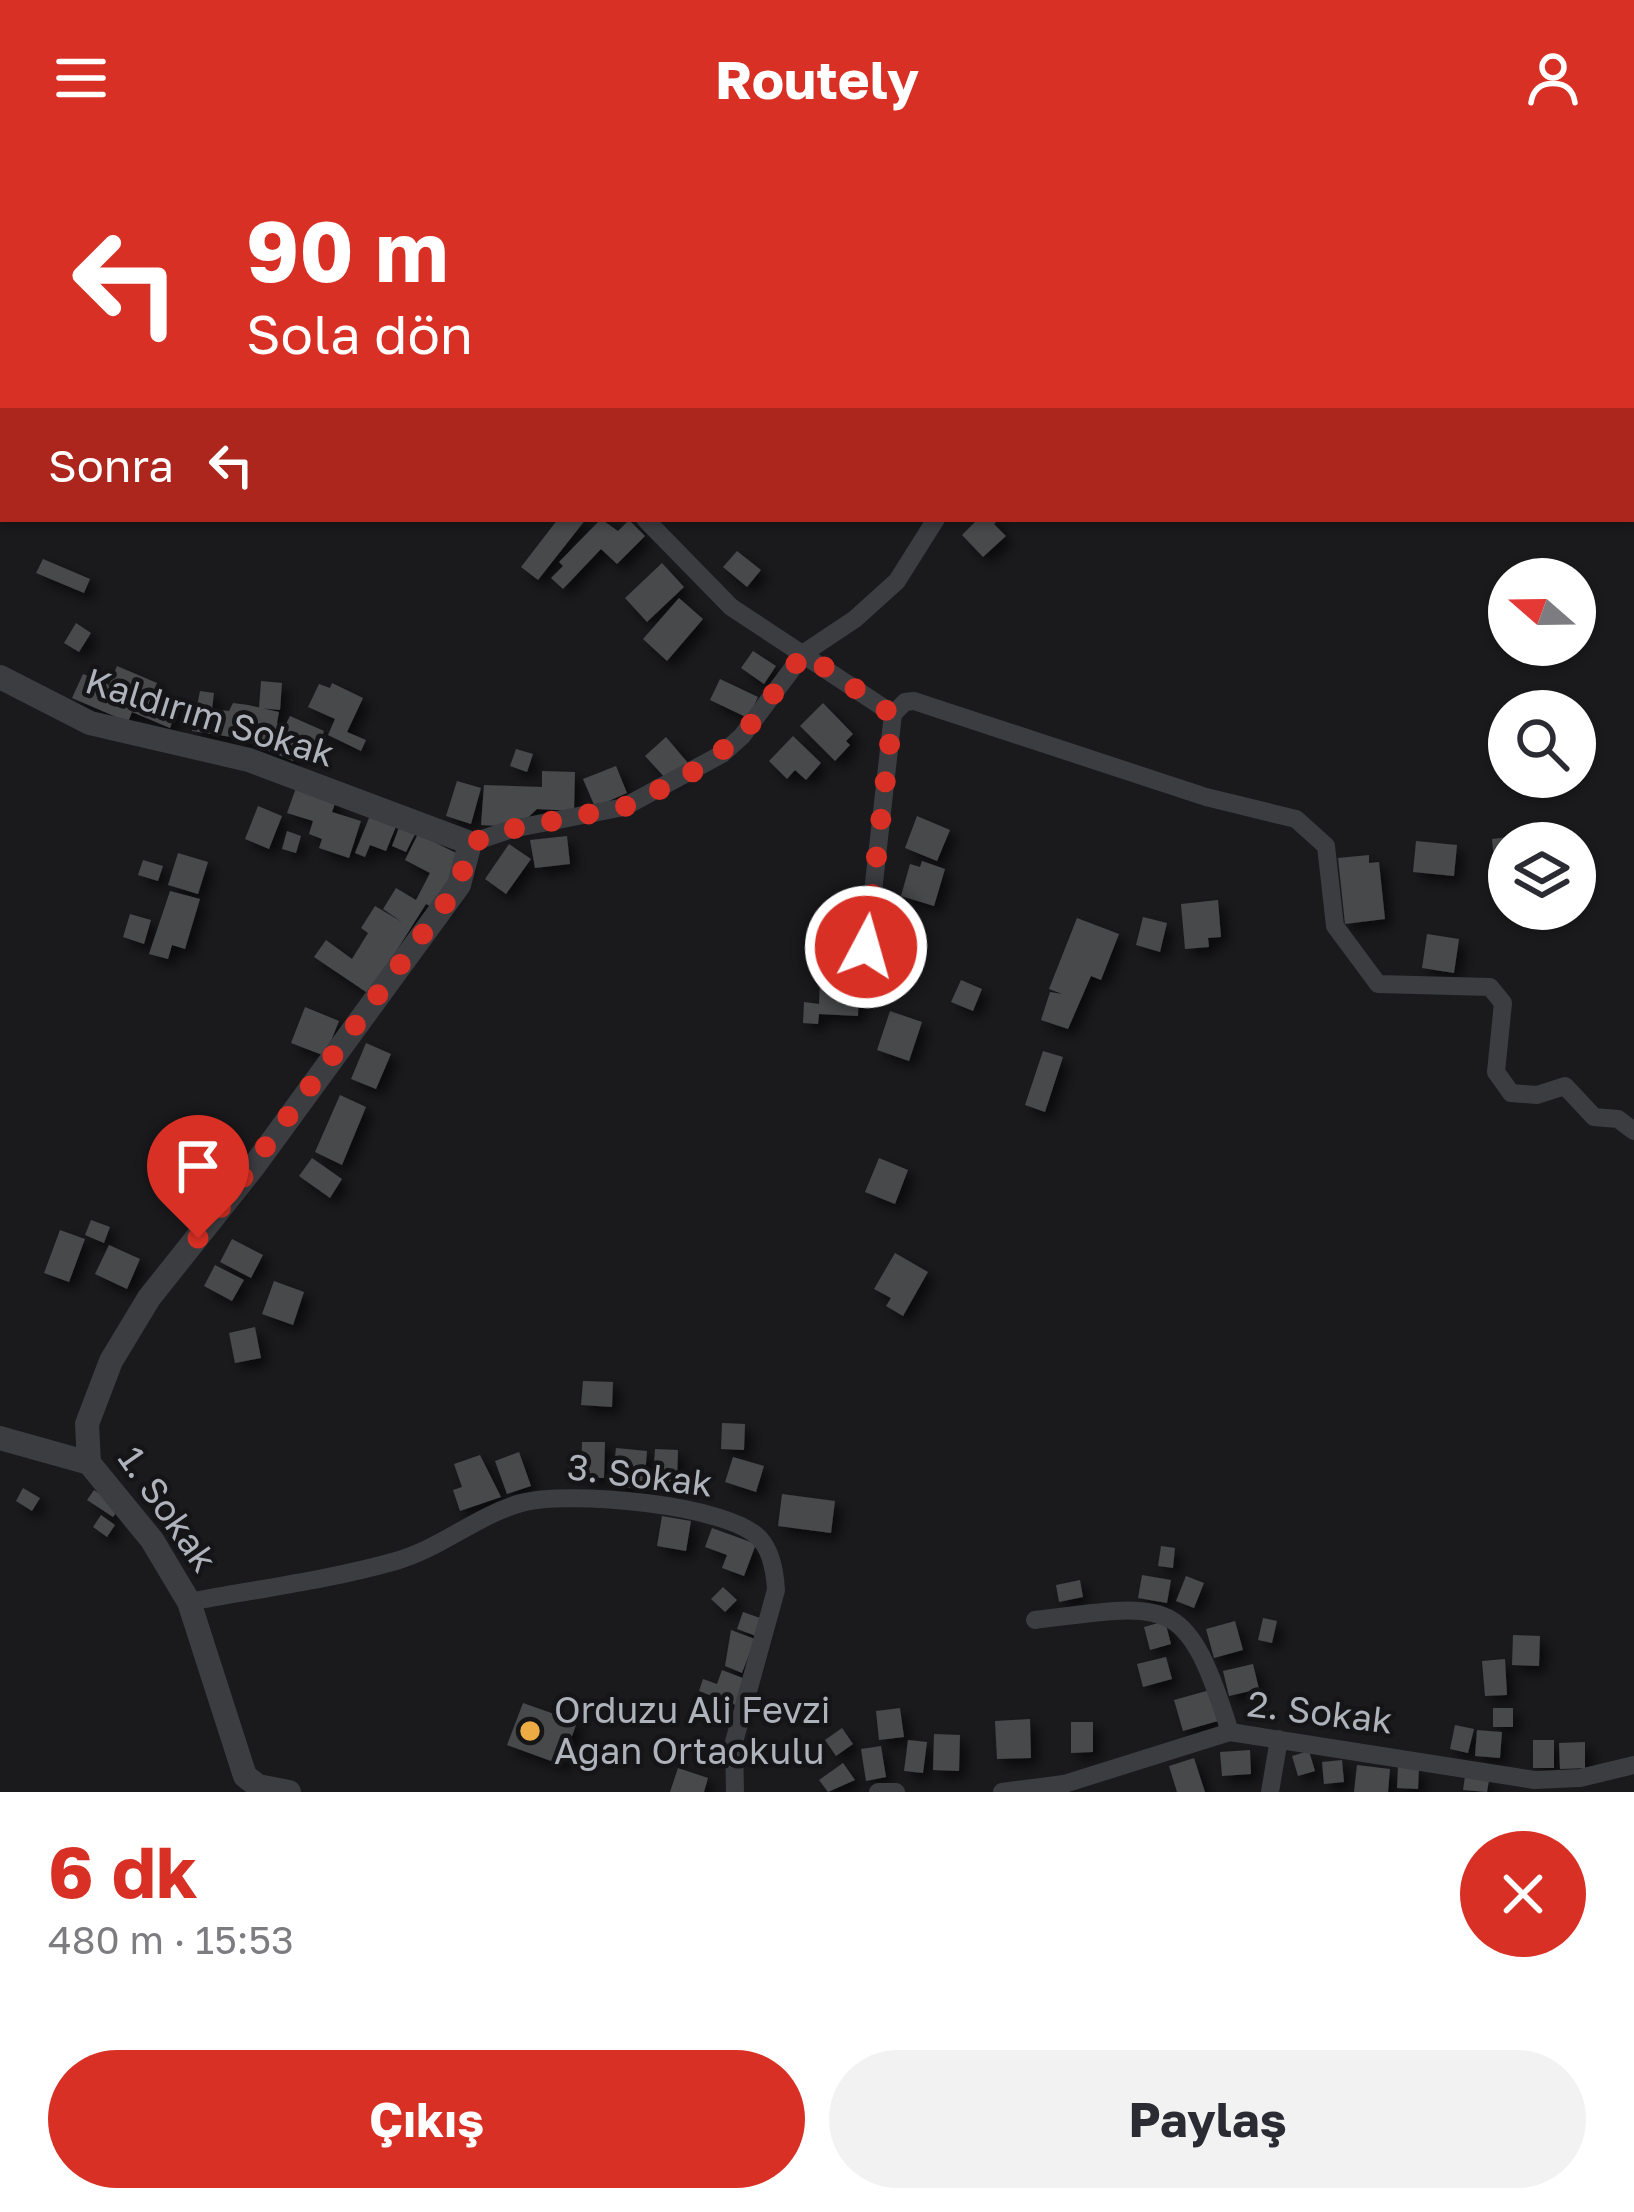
<!DOCTYPE html>
<html lang="tr">
<head>
<meta charset="utf-8">
<style>
  body { margin:0; font-family:"Golos Text",sans-serif; background:#f2f2f3; color:#2b2b33; height:100vh; display:flex; flex-direction:column; font-size:45px; white-space:nowrap }
  * { box-sizing:border-box; margin:0 }
  p { font-size:39px; color:#7c7c81 }
  .icon { flex:none; width:66px; height:66px; fill:none; stroke:currentColor; stroke-width:2; stroke-linecap:round; stroke-linejoin:round }
  .map { position:relative; height:1636px; overflow:hidden }
  .drawer { display:flex; flex-direction:column; background:#fff; flex:1 }
  .drawer>* { flex:none }
  .top-card { position:absolute; left:0px; top:0px; width:1635px; height:366px; box-shadow:0 3px 9px #0004; background:#d93025; color:#fff; overflow:hidden }
  .needle { width:78px; rotate:290deg }
  .tools { position:absolute; left:1488px; top:402px; display:grid; gap:24px }
  .tools a { display:grid; place-items:center; width:108px; height:108px; border-radius:50%; background:#fff; box-shadow:0 3px 9px #0004; font-size:60px }
  .pin { position:absolute; display:grid; place-items:center; width:102px; height:102px; color:#fff; margin:-123px -51px; border-radius:50% 50% 50% 0; rotate:-45deg; box-shadow:0 0 12px #0007 }
  .pin .icon { rotate:45deg }
  .me { position:absolute; width:132px; margin:-66px; rotate:6deg; stroke-linejoin:round; filter:drop-shadow(0 0 9px #0008) }
  .turn { display:flex; align-items:center; gap:42px; height:252px; padding:0 48px; font-size:54px }
  .turn .icon { width:156px; height:156px; stroke-width:2.5 }
  .turn b { display:block; font-size:84px; line-height:102px }
  .then { display:flex; align-items:center; height:114px; padding:0 48px; background:#0003; gap:24px; font-size:45px }
  .round { display:grid; place-items:center; flex:none; width:126px; height:126px; border-radius:63px; background:#f2f2f3 }
  .overview { display:flex; align-items:center; justify-content:space-between; height:204px; padding:0 48px }
  h1 { font-size:72px; font-weight:700; line-height:90px; color:#d93025 }
  .button { display:flex; gap:24px; margin-top:auto; padding:24px 48px }
  .button a { flex:1; height:138px; border-radius:72px; background:#d93025; color:#fff; font-size:48px; font-weight:700; line-height:138px; text-align:center }
  .button a+a { background:#f2f2f3; color:#2b2b33 }
  header { display:flex; justify-content:space-between; align-items:center; height:156px; padding:0 48px; background:#d93025; color:#fff; font-size:54px; font-weight:700 }
  .map>svg:first-child { display:block }
</style>
</head>
<body>
<header><svg class="icon" aria-label="menu" viewBox="0 0 24 24"><path d="M4 6h16M4 12h16M4 18h16"/></svg>Routely<svg class="icon" aria-label="person" viewBox="0 0 24 24"><circle cx="12" cy="8" r="4"/><path d="M4 21q1-7 8-7t8 7"/></svg></header>
<div class="map">
<svg width="1634" height="1636" viewBox="0 0 1634 1636">
  <defs>
    <filter id="shadow"><feDropShadow dx="7" dy="7" stdDeviation="6" flood-color="#0009"/></filter>
  </defs>
  <rect width="100%" height="100%" fill="#1a1a1d"/>
  <!-- building -->
  <path fill="#47484c" filter="url(#shadow)" d="M558,363H586L538,424L521,411Z
    M601,363L618,375L629,364L645,380L617,408L601,393L563,433L551,422L563,410L559,406Z
    M978,363H999L994,368L1006,380L983,401L962,379Z
    M737,395L761,414L747,431L723,411Z
    M43,403L90,423L84,437L36,417Z
    M662,407L684,431L647,466L625,442Z
    M679,442L703,463L667,505L643,483Z
    M76,467L91,477L79,496L64,487Z
    M753,495L776,510L764,528L741,512Z
    M117,510L157,527L148,549L161,555L167,541L180,546L170,572L132,556L128,566L72,542L83,518L109,529Z
    M720,523L758,541L748,562L710,544Z
    M261,525L282,527L280,554L259,552Z
    M332,527L363,542L347,576L366,584L361,595L328,579L335,563L308,551L319,528L330,532Z
    M200,535L214,537L212,553L229,555L233,547L248,549L279,556L277,567L285,570L290,560L324,575L316,595L300,588L293,605L238,582L192,575Z
    M823,547L853,578L846,585L850,589L835,605L800,570Z
    M793,580L821,607L806,624L795,614L787,623L769,605Z
    M666,581L688,607L668,625L645,600Z
    M516,593L533,598L527,616L510,610Z
    M616,610L627,637L595,651L583,623Z
    M542,615L575,616L574,655L537,653L518,671L481,669L484,629L542,631Z
    M457,625L481,632L471,668L446,660Z
    M297,629L337,642L332,656L361,665L349,702L319,692L322,683L309,678L313,665L287,657Z
    M258,650L282,660L269,693L245,683Z
    M371,657L397,668L386,695L370,689L365,701L355,697Z
    M917,660L950,674L937,705L905,692Z
    M400,669L416,676L406,696L392,690Z
    M287,675L301,680L296,697L282,693Z
    M418,678L468,703L441,756L426,748L369,838L314,801L326,784L352,803L368,777L361,772L375,750L402,766L383,753L396,732L416,744L430,717L405,704Z
    M567,680L570,708L535,712L530,684Z
    M1509,681V703L1494,705L1492,683Z
    M1416,685L1457,689L1454,720L1413,716Z
    M509,688L531,703L506,738L485,723Z
    M178,697L208,706L198,738L168,729Z
    M1369,699V707L1379,706L1385,763L1345,768L1338,702Z
    M143,704L163,710L158,725L138,719Z
    M922,705L945,713L934,750L901,740L910,708L920,711Z
    M170,735L200,743L185,793L172,789L168,803L149,798Z
    M1218,744L1221,781L1208,782L1209,791L1185,793L1181,748Z
    M130,758L151,764L144,788L123,781Z
    M1143,761L1167,767L1160,796L1136,789Z
    M1077,762L1119,778L1101,824L1091,820L1068,873L1041,864L1050,836L1062,838L1049,833Z
    M1427,778L1459,783L1454,817L1422,812Z
    M961,824L982,833L973,855L951,846Z
    M820,825L859,827L858,860L819,858L818,868L803,867L804,846L819,848Z
    M305,851L339,865L325,900L291,887Z
    M890,855L922,866L909,905L877,894Z
    M366,887L391,898L376,933L351,923Z
    M1043,895L1063,901L1045,956L1025,949Z
    M340,939L366,951L342,1009L315,996Z
    M312,1002L342,1023L330,1042L299,1020Z
    M879,1002L908,1014L895,1048L865,1036Z
    M91,1064L110,1071L104,1087L85,1079Z
    M60,1074L85,1083L69,1126L44,1117Z
    M232,1083L263,1099L251,1122L220,1106Z
    M109,1089L140,1103L127,1133L95,1118Z
    M895,1097L928,1116L903,1160L886,1150L891,1142L874,1133Z
    M215,1109L244,1124L232,1145L204,1130Z
    M274,1125L304,1136L293,1169L262,1158Z
    M255,1171L261,1202L235,1207L229,1177Z
    M583,1225L613,1226L612,1251L581,1249Z
    M722,1267L745,1268L744,1294L721,1293Z
    M582,1286H605L604,1322H581Z
    M616,1292L647,1295L644,1333L612,1331Z
    M655,1293L678,1294L677,1326L653,1324Z
    M519,1296L531,1330L507,1338L495,1305Z
    M480,1299L501,1341L460,1355L453,1334L462,1331L454,1308Z
    M733,1301L764,1310L756,1336L725,1326Z
    M23,1332L40,1342L32,1355L16,1345Z
    M94,1334L120,1351L113,1361L87,1344Z
    M782,1338L835,1345L831,1377L778,1370Z
    M101,1359L115,1369L107,1381L93,1371Z
    M662,1360L691,1365L686,1395L657,1390Z
    M712,1372L756,1388L744,1420L722,1412L727,1399L705,1391Z
    M1161,1390L1175,1392L1173,1412L1158,1410Z
    M1142,1419L1171,1424L1167,1447L1138,1442Z
    M1186,1420L1204,1427L1194,1452L1176,1445Z
    M1080,1424L1083,1441L1059,1446L1056,1429Z
    M723,1431L737,1444L725,1456L711,1443Z
    M743,1456L763,1463L756,1480L737,1473Z
    M1263,1462L1277,1465L1272,1487L1258,1484Z
    M1165,1465L1171,1488L1150,1494L1144,1471Z
    M1235,1465L1243,1494L1214,1502L1206,1473Z
    M731,1474L755,1483L742,1517L725,1510Z
    M1513,1479L1540,1480L1539,1510L1512,1509Z
    M1166,1501L1172,1523L1143,1531L1137,1508Z
    M1505,1503L1507,1539L1485,1540L1482,1505Z
    M1253,1508L1259,1533L1229,1540L1223,1515Z
    M722,1514L748,1524L738,1550L699,1535L703,1523L717,1528Z
    M1210,1534L1218,1565L1183,1575L1174,1544Z
    M523,1547L577,1566L562,1609L507,1589Z
    M900,1552L904,1581L879,1584L876,1555Z
    M1493,1552H1513V1571H1493Z
    M1030,1563L1031,1602L997,1603L995,1565Z
    M1071,1566H1093V1596L1071,1597Z
    M1455,1569L1474,1573L1468,1597L1450,1593Z
    M842,1572L853,1588L836,1600L825,1584Z
    M1477,1574L1502,1576L1500,1602L1475,1600Z
    M934,1578L960,1579L959,1615L933,1614Z
    M908,1584L927,1586L923,1617L904,1615Z
    M1533,1584H1554V1612H1533Z
    M1585,1586V1612L1560,1613L1559,1587Z
    M881,1590L886,1621L866,1625L861,1593Z
    M1250,1594L1251,1618L1222,1620L1220,1596Z
    M1309,1595L1315,1615L1298,1620L1292,1600Z
    M1194,1602L1205,1636H1177L1169,1610Z
    M1342,1604L1344,1626L1324,1628L1322,1606Z
    M843,1607L855,1624L828,1636L819,1624Z
    M1357,1609L1390,1613L1388,1636H1354Z
    M1398,1611L1419,1612L1418,1633L1397,1632Z
    M678,1612L708,1622L704,1636H670Z
    M1465,1620L1489,1624L1487,1636L1463,1634Z"/>
  <g fill="none" stroke-linecap="round" stroke-linejoin="round">
    <!-- minor -->
    <path stroke="#3b3d41" stroke-width="18" d="M88,0L92,3
      M1076,3L1077,0
      M645,363L731,451L893,558L862,833
      M893,558L905,546L914,545L1206,641L1296,663L1326,690L1335,770L1378,828L1490,831L1503,847L1496,916L1511,937L1537,939L1565,930L1594,961L1618,963L1634,975
      M470,687L512,673L624,651L722,598L742,580L804,497L855,463L897,425L936,363
      M189,1446C257,1433 329,1424 396,1405C441,1392 476,1360 521,1347C566,1334 730,1348 760,1383C772,1396 775,1417 776,1434L734,1586L735,1636
      M1035,1464C1171,1447 1186,1437 1230,1576
      M878,1636H896
      M1002,1636L1064,1628L1230,1576L1535,1624L1580,1622L1634,1609
      M1270,1636L1279,1583"/>
    <!-- tertiary -->
    <path stroke="#3b3d41" stroke-width="24" d="M0,521L90,567L249,604L470,687L459,729L254,1010L149,1142L111,1205L87,1268L89,1307L152,1384L189,1446L245,1620L258,1630L289,1636
      M0,1282L89,1307"/>
  </g>
  <g fill="none" stroke-linecap="round" stroke-linejoin="round">
    <!-- route -->
    <path stroke="#d93025" stroke-width="21" stroke-dasharray="0 37.8" d="M198,1082L459,729L470,687L512,673L624,651L687,620L742,580L804,497L893,559L866,791"/>
  </g>
  <!-- markers -->
  <circle fill="#ecac43" stroke="#151518" stroke-width="4.5" cx="530" cy="1575" r="12"/>
  <g text-anchor="middle" stroke-width="9" stroke-linejoin="round" paint-order="stroke">
    <!-- street labels -->
    <g font-size="36" fill="#adb2bb" stroke="#151518">
      <text transform="translate(210 561) rotate(17)" y="13">Kaldırım Sokak</text>
      <text transform="translate(640 1319) rotate(7)" y="13">3. Sokak</text>
      <text transform="translate(168 1353) rotate(55)" y="13">1. Sokak</text>
      <text transform="translate(1320 1556) rotate(7)" y="13">2. Sokak</text>
    </g>
    <!-- poi labels -->
    <g font-size="36" fill="#adb2bb" stroke="#151518" text-anchor="start">
      <text x="554" y="1567">Orduzu Ali Fevzi<tspan x="554" dy="41">Ağan Ortaokulu</tspan></text>
    </g>
  </g>
</svg>
<div class="tools">
<a><svg class="needle" viewBox="-14 -14 28 28"><path d="M0-13l5 13h-10z" fill="#e53935"/><path d="M0 13l5-13h-10z" fill="#7c7c81"/></svg></a>
<a><svg class="icon" aria-label="search" viewBox="0 0 24 24"><circle cx="10" cy="10" r="6"/><path d="M15 15l6 6"/></svg></a>
<a><svg class="icon" aria-label="layers" viewBox="0 0 24 24"><path d="M12 4l9 5-9 5-9-5zM3 14l9 5 9-5"/></svg></a>
</div>
<div class="pin" style="left:198px;top:1082px;background:#d93025"><svg class="icon" aria-label="arrive" viewBox="0 0 24 24"><path d="M6 21V4h12l-3 4 3 4H6"/></svg></div>
<svg class="me" style="left:866px;top:791px" viewBox="-20 -20 40 40"><circle r="17" fill="#d93025" stroke="#fff" stroke-width="3"/><path d="M0-11L8 9 0 5-8 9z" fill="#fff"/></svg>
<div class="top-card">
<div class="turn"><svg class="icon" aria-label="left" viewBox="0 0 24 24"><path d="M17 20v-9H6M10 6l-5 5 5 5"/></svg><div><b>90 m</b>Sola dön</div></div>
<div class="then">Sonra<svg class="icon" aria-label="left" viewBox="0 0 24 24"><path d="M17 20v-9H6M10 6l-5 5 5 5"/></svg></div>
</div>
</div>
<section class="drawer">
<div class="overview"><div><h1>6 dk</h1><p>480 m · 15:53</p></div><a class="round" style="background:#d93025;color:#fff"><svg class="icon" aria-label="close" viewBox="0 0 24 24"><path d="M6 6l12 12M18 6L6 18"/></svg></a></div>
<div class="button"><a>Çıkış</a><a>Paylaş</a></div>
</section>
</body>
</html>
